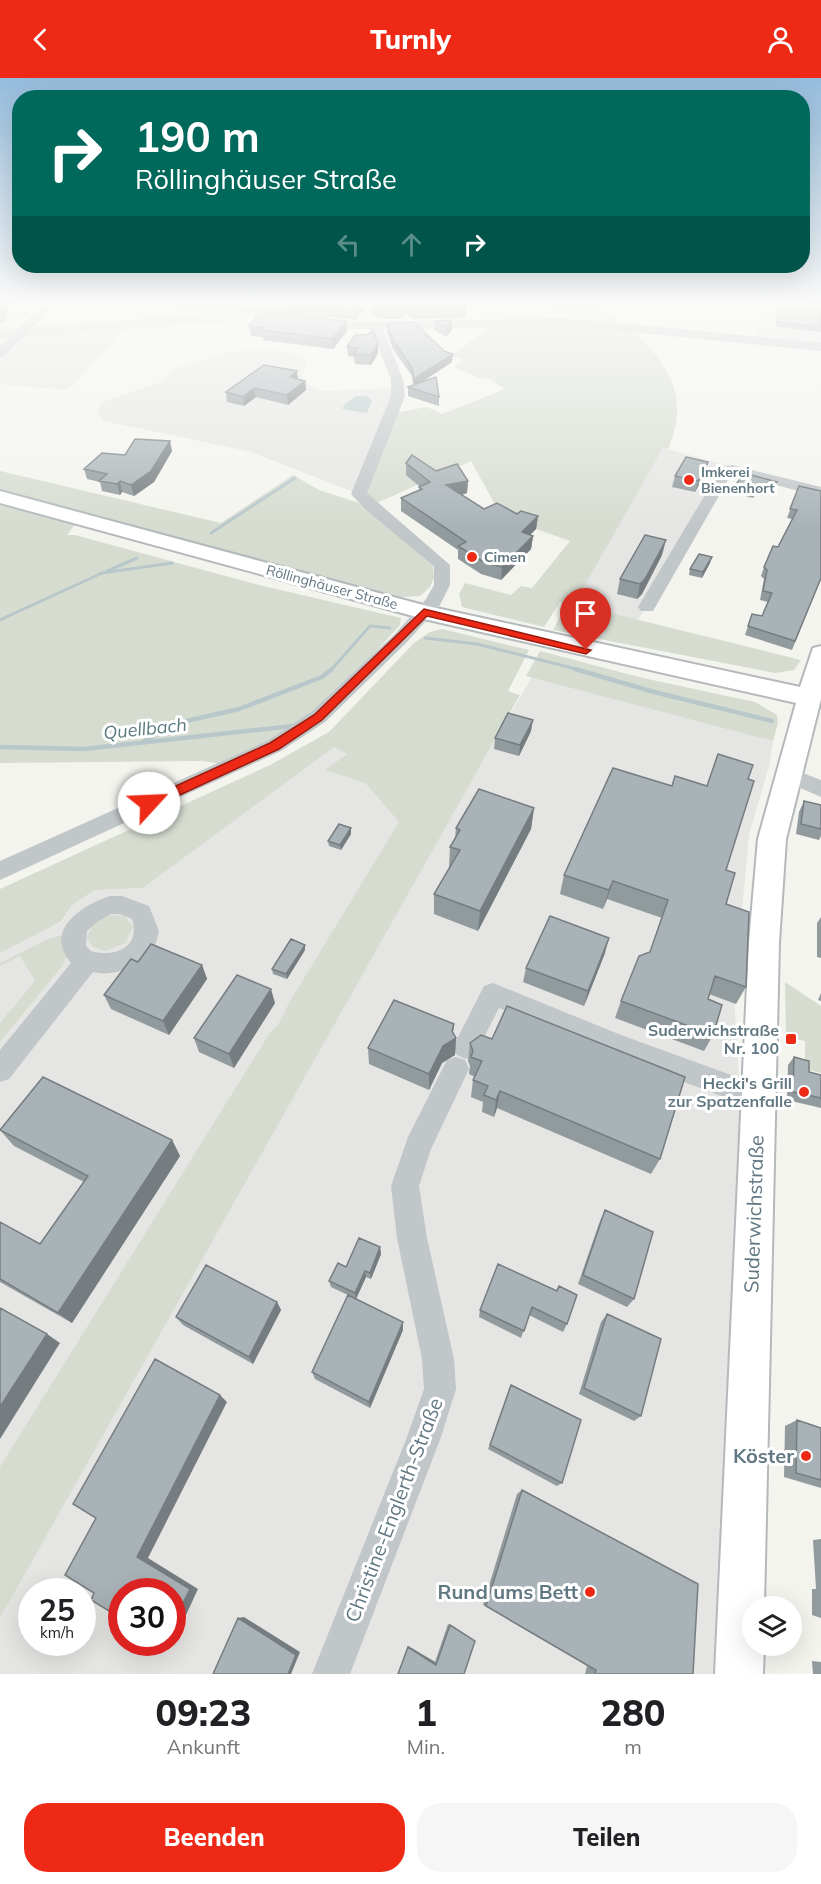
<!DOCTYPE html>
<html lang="de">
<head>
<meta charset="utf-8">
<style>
  body { margin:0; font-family:Mulish,sans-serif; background:#f6f6f6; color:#202124; height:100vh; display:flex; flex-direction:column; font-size:22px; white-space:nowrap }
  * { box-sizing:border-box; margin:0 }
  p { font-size:20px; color:#757577 }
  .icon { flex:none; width:33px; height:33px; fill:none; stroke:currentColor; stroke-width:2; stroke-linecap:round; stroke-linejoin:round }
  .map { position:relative; height:1596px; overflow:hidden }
  .side { display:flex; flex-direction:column; background:#fff; flex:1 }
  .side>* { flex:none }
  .hud { position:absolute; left:12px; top:12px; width:798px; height:183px; border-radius:24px; box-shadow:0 6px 24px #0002; background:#00695c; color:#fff; overflow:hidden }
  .controls { position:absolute; left:742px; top:1518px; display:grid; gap:12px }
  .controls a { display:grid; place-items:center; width:60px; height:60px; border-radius:50%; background:#fff; box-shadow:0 6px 24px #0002; font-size:30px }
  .speed { position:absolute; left:18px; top:1500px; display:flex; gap:12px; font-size:30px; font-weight:700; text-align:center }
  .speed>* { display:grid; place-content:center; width:78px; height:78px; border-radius:50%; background:#fff; box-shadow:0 6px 24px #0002; line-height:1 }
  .speed small { font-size:15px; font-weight:400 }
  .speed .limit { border:9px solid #d22; background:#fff; color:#111 }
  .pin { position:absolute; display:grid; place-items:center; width:51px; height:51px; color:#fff; margin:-62px -26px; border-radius:50% 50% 50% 0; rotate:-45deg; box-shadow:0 0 6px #0007 }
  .pin .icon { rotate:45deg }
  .me { position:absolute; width:66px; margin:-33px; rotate:65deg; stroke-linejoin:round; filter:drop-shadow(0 0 4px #0008) }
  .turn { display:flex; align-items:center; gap:21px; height:126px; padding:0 24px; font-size:27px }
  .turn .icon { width:78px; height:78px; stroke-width:2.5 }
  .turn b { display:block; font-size:42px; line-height:51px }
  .lanes { display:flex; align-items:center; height:57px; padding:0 24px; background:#0003; justify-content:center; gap:30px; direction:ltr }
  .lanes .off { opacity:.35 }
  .eta { display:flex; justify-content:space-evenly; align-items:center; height:102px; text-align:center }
  .eta b { font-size:36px; font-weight:800; line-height:42px }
  .action { display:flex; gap:12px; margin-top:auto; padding:12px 24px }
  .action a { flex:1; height:69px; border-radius:24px; background:#ee2a16; color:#fff; font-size:24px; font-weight:800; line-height:69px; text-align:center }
  .action a+a { background:#f6f6f6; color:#202124 }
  header { display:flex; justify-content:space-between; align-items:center; height:78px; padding:0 24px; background:#ee2a16; color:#fff; font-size:27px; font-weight:800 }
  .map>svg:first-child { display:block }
</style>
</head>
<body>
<header><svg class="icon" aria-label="back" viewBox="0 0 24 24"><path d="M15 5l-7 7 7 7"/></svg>Turnly<svg class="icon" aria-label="person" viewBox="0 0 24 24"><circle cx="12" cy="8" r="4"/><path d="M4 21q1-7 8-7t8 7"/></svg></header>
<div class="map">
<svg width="821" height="1596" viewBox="0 0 821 1596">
  <rect width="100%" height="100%" fill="#f4f4ef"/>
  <!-- built -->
  <path fill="#e5e5e3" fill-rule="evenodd" d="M0,227H38L14,250L0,252Z
    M766,227H821V268L754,261Z
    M125,252L68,312L0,306V263Z
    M234,273H286L307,283L300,302L319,313L398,310L359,416L248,373L104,343L97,333L101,324L161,304L174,291Z
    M663,370L730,388L638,542L573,526Z
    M532,599L773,663L769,688L749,757L734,920L749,1162L734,1596H0V875L62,844L72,827L95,812L143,810L334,668L347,676L326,692L365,705L399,744L440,756ZM32,1514H82V1564H32ZM122,1514H172V1564H122Z"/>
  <!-- green -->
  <path fill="#d6dcd0" d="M180,227H215L231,231L228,234L246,233L244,242L0,262V252L212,235H169Z
    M537,227H593L624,247L592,245Z
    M569,245L633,252C670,288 690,320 668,371L663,370L574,526L801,582L794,592L775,595L553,552L567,526L560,524L544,549L462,529L459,516L465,505L511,517L521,508L532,510L570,463L502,439L471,383L370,428L359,416L393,335L427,329L442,336L505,311L486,299L482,301L454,289L463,282L450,278L488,252L486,246Z
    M0,393L221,445L293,397L319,412L359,425L423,475L433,487L434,500L430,509L420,518L402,519L381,514L0,412Z
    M0,427L75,446L67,457H75L259,507L401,540L400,547L370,580L296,648L222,686L202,683L0,685Z
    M442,551L529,572L508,613L520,617L0,1540V1389L271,953L278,947L289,925L399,744L365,705L325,692L347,676L334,669L143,810L95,812L72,827L61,844L0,875V811L270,687L329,654L414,565L430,554Z
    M540,573L643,600L755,624L777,637L778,645L773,663L526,598Z
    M105,837L125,838L133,849L125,865L106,873L93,869L87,860L93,845Z
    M64,857L66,879L63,887L0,964V945L35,903L20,878L0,888V885L48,861Z
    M785,904L821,928V995L805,991V963L786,959Z"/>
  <!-- water -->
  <path fill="#b8c8ca" d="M356,318H366L372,322L367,335L342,331L345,326Z"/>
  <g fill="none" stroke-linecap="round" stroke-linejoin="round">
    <!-- stream-far1 -->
    <path stroke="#b8c8ca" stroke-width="3" d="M211,455L295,400
      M107,493L137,480
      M0,542L102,495L172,485
      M425,560L477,566L580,592
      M331,592L370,548L390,550"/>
    <!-- stream -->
    <path stroke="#b8c8ca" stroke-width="4.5" d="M575,591L654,614L772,643
      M143,664L173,646L239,631L322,599L332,591
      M0,669L84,671L293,648"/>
    <defs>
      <path id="major" d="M0,413L427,528L800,609L813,570L821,568V621L786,761L779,864L764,1528H753V1568H764L763,1596H715L749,864L758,761L796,625L424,541L0,425Z"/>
    </defs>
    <!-- major casing -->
    <use href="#major" stroke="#b4b9bc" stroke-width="4"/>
    <!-- minor -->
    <path fill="#c1c6c8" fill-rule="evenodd" d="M43,227H55L4,278L0,279V268Z
      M226,227H243L277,237L348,244L569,240L821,265V273L569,248L383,251L403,301L405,318L367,415L450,487V507L440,527L407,564L325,644L281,673L0,802V783L267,663L311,634L395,556L426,521L434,507V488L366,432L351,416L391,318V301L371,251C342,252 247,245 226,227Z
      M732,387L821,409V419L735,396L728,402L653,533H641L638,529L715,400L727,388Z
      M787,689L821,702V719L780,701L777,696L780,691Z
      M110,818H122L149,828L159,853C157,860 156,869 150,875C138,890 111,899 93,894L9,1001L0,1004V972L71,885C43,852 82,827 110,818ZM111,836H120L132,841C141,869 115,880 91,873L86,868L87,853L97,844Z
      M493,905L621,957L767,1010L771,1019L767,1028L758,1032L605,974L499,930L475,977L466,981L457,977L453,969L457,961L484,908Z
      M456,979L465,982L469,991L431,1071L419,1108L427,1160L454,1281L456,1311L441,1359L350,1596H312L407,1359L424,1311L422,1281L397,1160L391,1108L408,1059L447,982Z"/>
    <!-- major -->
    <use href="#major" fill="#fff" fill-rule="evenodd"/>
  </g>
  <!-- wall -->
  <path fill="#919a9d" d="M0,227L5,244L0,245Z
    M271,227H365V231L356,242L272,233Z
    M375,227L466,228V237L463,240L414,241L405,236L401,241H384L371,238V229Z
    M778,227L821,229V254L776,249Z
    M452,242V252L446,259L434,252L435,243Z
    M347,243V253L333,271L263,262V259L251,258L249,248Z
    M387,246L452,284L422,304L439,319V328L408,318V309L413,307L412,298L393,271L387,255Z
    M355,257L378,275L371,287L355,286L354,279L348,278L347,269Z
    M298,301L305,303L306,312L288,327L256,319L244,328L227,324L226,314Z
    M172,373L154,404L134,418L122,414L120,417L102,413L100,404L87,401L84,391L125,377Z
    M708,384L705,395L695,414L672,409L675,398Z
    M406,385L468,403L467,415L462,417L484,431L517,436L538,438L536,451L530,457L533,458L531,471L501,502L481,496L458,481V472L401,433V420L419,412V408L406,397Z
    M737,405L775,409L766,418L755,417L753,420L738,416L739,414L735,413Z
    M799,408L821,500L792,572L745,557L752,536L762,538L768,524L760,522L764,501L761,498L764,489L778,469L792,441L787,440Z
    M662,477L642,516L637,521L617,516L620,501Z
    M710,485L702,500L689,497L690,491Z
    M531,653L519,678L494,671L495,660Z
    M748,701L726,792V826L746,909L736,926L709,916L708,921L713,957L704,973L615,940L621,923L650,874L662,840L607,821L603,831L560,816L564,797L672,708H706Z
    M804,723L821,727V758L819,762L796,756L799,734Z
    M534,730L531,751L478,853L434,836V816L450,789H449L450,769L455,760L456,750Z
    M351,750V756L341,772L329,768L328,763Z
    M821,839V880L817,879V845Z
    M305,872L287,901L273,896L272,891Z
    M605,875L584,928L523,904L526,890Z
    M138,884L202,887L207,901L169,957L111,931L104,917Z
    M821,915V923L818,922Z
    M275,925L234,990L199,974L194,960Z
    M454,946L453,954L456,960L455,977L442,985L429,1012L369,986L368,970Z
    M470,965L660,1081L651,1096L497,1030L494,1039L482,1034L483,1024L471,1019L473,1002L475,999L469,996L470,988L468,983Z
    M794,979L809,994L821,997V1030L787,1022L788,987Z
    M0,1052L172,1062L180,1078L72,1245L0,1204V1144L40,1166L84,1104L14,1068Z
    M605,1132L634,1221L627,1229L578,1206L600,1143Z
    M380,1169L381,1176L371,1201L366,1199L356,1221L403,1244V1252L370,1330L315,1301L312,1294L348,1217L331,1209L329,1203L346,1189Z
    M559,1208L567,1246L563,1254L529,1237L521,1260L479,1239L480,1232L556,1213Z
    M277,1224L281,1232L253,1286L183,1247L176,1239Z
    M607,1236L641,1338L634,1343L579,1316L601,1244Z
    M511,1307L562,1405L557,1408L488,1371Z
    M797,1342L821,1350V1410L784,1399L785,1348Z
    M522,1412L693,1596H585L587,1588L483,1527L517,1416Z
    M821,1461V1540L812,1537V1511H816L813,1462Z
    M448,1546L475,1563L464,1596H398L408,1568L435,1584Z
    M812,1583L821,1584V1596H813Z"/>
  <!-- shaded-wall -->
  <path fill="#767d80" d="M0,227H8L5,244Z
    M361,227H365V231L356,242V233Z
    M405,227V236L401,241V232Z
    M466,228V237L463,240L464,231Z
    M452,242V252L446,259V249Z
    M347,243V253L333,271L332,261Z
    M378,265V275L371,287V277Z
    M453,276L452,284L414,309V301Z
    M297,293L298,303L290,299Z
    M305,303L306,312L288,327L287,317Z
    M254,310L256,319L244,328L243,319Z
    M170,363L172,373L154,404L134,418L131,407Z
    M708,384L705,395L695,414L698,403Z
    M120,403L122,414L120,417L117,406Z
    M468,403L467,415L446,420V407Z
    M777,404L775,409L766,418L768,413Z
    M538,438L536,451L520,467L522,454Z
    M533,458L531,471L501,502L502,489Z
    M666,462L662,477L642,516L637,521L640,506Z
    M712,479L710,485L702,500L703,494Z
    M533,642L531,653L519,678L520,667Z
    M534,730L531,751L478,853L480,833Z
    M351,750V756L341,772L340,767Z
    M613,803L607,821L603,831L609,812Z
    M609,860L605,875L584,928L588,913Z
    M305,867V872L287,901L286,896Z
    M202,887L207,901L169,957L163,943Z
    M271,911L275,925L234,990L229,976Z
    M454,946L452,962L456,960L455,977L442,985L429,1012V996L443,968L452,953Z
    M500,1013L497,1030L494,1039L496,1022Z
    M172,1062L180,1078L72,1245L58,1235Z
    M380,1169L381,1176L371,1201L370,1195Z
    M365,1193L366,1199L356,1221L355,1215Z
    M277,1224L281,1232L253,1286L249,1279Z
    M403,1244V1252L370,1330L369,1324Z
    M47,1256L60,1265L0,1361V1329Z
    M220,1317L227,1324L148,1480L198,1511L173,1565L163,1568L164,1564H172V1547L137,1479Z
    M244,1539L300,1574L291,1596H288L238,1540Z
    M408,1568L435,1584L436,1587L408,1569Z"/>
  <!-- building -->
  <path fill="#a9b3b7" stroke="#767d80" stroke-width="1.5" d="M288,227H361L356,233Z
    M375,227H405L401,232H383L371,229Z
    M405,227H462L466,228L464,231H414Z
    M779,227H799L821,229V249L777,244Z
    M262,233L347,243L332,261L262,252L264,250L249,248Z
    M452,242L446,249L435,243Z
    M414,244L444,273L453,276L414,301L412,290L393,262L387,246Z
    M373,253L378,265L371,277L354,276L358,270L347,269L355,257H366Z
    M264,287L297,293L290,299L305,303L287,317L254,310L243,319L226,314Z
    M436,299L439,319L408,309Z
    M135,361L170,363L151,393L131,407L120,403L117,406L99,403L107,396L84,391L102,375L125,377Z
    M412,377L436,393L457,386L468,403L446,407L484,431L497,425L517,436L521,433L538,438L522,454L533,458L502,489L482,483L458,468L466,464L401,420L422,411L419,409L430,404L406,385Z
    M686,379L708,384L698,403L675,398Z
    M744,395L777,404L768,413L757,411L755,415L740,411L741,409L737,408V405Z
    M799,408L821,413V500L795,563L748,548L752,536L762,538L772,515L763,513L767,492L764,489L773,468L778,469L797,432L790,431Z
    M645,457L666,462L645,501L640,506L620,501Z
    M699,476L712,479L703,494L690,491Z
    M508,635L533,642L520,667L495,660Z
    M718,676L753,687L748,701L754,703L726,792L735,795L726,826L749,834L746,909L715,898L708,921L722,927L713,957L621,923L639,878L650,874L668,822L613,803L609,812L564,797L613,690L672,708L675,698L707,708Z
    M479,711L534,730L480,833L434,816L460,772L450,769L460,752L456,750Z
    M804,723L821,727V751L801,746Z
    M339,746L351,750L340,767L328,763Z
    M550,838L609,860L588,913L526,890Z
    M291,861L305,867L286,896L272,891Z
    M151,866L202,887L163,943L104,917L131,881L138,884Z
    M237,897L271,911L229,976L194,960Z
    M394,922L454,946L452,953L456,960L443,968L429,996L368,970Z
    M507,928L685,999L660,1081L500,1013L496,1022L484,1017L488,1008L473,1002L482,983L471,979L473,973L470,965L481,957L492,961Z
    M794,979L809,983V994L821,997V1020L793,1014Z
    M43,999L172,1062L58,1235L0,1201V1144L40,1166L88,1098L0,1052Z
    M605,1132L653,1154L634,1221L583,1197Z
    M359,1160L380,1169L370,1195L365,1193L355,1215L329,1203L338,1185L346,1189Z
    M498,1186L557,1213L559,1208L577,1217L567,1246L532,1229L524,1253L480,1232Z
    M206,1187L277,1224L249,1279L176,1239Z
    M348,1217L403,1244L369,1324L312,1294Z
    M0,1230L47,1256L0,1329Z
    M607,1236L661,1261L641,1338L584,1310Z
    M155,1281L220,1317L137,1479L190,1511L172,1547V1514H122V1541L91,1522L94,1515L65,1497L96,1440L73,1426Z
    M511,1307L581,1342L562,1405L490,1367Z
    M797,1342L821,1350V1402L796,1395Z
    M522,1412L698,1506L693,1596H595L596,1592L486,1528Z
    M238,1540L296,1577L288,1596H213Z
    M450,1547L475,1563L464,1596H398L408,1569L436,1587Z"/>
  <!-- sky -->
  <linearGradient id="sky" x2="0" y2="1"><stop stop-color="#95bcdc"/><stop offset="0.5" stop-color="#fafaf8"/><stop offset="1" stop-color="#fafaf8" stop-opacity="0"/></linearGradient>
  <rect width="821" height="450" fill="url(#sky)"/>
  <!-- route -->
  <path fill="#ee2a16" stroke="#9b1b0e" stroke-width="1.5" d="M424,531L591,572L586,576L427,538L322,642L279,671L154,729H145V722L270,665L314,637Z"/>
  <!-- markers -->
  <g fill="#ee2a16" stroke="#fff" stroke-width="2">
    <circle cx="689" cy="402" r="6"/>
    <circle cx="472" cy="479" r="6"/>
    <rect x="785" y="955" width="12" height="12" rx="3"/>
    <circle cx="804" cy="1014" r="6"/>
    <circle cx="806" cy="1378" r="6"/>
    <circle cx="590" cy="1514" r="6"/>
  </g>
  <g text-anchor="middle" stroke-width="6" stroke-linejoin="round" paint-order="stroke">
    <!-- far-poi labels -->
    <g font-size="14" font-weight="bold" fill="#617883" stroke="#fff" text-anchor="start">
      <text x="701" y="399">Imkerei<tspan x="701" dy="16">Bienenhort</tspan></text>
      <text x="484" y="484">Cimen</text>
    </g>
    <!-- far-street labels -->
    <g font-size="14" fill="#617883" stroke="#fff">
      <text transform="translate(332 509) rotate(15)" y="5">Röllinghäuser Straße</text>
    </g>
    <!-- poi labels -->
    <g font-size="16" font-weight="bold" fill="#617883" stroke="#fff" text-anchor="end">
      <text x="779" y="958">Suderwichstraße<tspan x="779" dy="18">Nr. 100</tspan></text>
      <text x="792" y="1011">Hecki's Grill<tspan x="792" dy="18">zur Spatzenfalle</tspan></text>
    </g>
    <!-- water labels -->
    <g font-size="18" font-style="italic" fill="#5c7b81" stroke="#fff">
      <text transform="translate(145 651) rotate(-6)" y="6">Quellbach</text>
    </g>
    <!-- near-street labels -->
    <g font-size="20" fill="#617883" stroke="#fff">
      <text transform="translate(754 1136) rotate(-88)" y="7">Suderwichstraße</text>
      <text transform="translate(394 1432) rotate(-69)" y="7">Christine-Englerth-Straße</text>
    </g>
    <!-- near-poi labels -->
    <g font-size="20" font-weight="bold" fill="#617883" stroke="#fff" text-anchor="end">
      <text x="794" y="1385">Köster</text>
      <text x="578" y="1521">Rund ums Bett</text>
    </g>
  </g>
</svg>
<div class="controls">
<a><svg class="icon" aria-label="layers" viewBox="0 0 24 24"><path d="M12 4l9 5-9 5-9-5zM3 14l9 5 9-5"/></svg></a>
</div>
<div class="speed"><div>25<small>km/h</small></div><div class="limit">30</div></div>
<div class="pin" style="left:586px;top:572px;background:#d93025"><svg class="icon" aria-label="arrive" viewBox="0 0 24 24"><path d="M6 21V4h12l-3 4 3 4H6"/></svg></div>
<svg class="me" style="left:149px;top:725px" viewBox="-20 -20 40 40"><circle r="19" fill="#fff"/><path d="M0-13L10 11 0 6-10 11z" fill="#ee2a16"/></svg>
<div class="hud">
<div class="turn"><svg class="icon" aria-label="right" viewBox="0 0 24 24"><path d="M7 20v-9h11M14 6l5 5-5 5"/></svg><div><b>190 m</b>Röllinghäuser Straße</div></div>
<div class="lanes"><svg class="icon off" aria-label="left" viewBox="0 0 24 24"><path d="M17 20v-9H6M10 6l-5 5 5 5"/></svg><svg class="icon off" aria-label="ahead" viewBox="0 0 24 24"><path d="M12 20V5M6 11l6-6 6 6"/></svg><svg class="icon" aria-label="right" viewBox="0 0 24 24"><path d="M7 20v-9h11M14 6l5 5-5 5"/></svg></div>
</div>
</div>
<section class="side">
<div class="eta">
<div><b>09:23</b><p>Ankunft</p></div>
<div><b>1</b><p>Min.</p></div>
<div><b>280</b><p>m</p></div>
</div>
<div class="action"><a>Beenden</a><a>Teilen</a></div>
</section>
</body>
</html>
